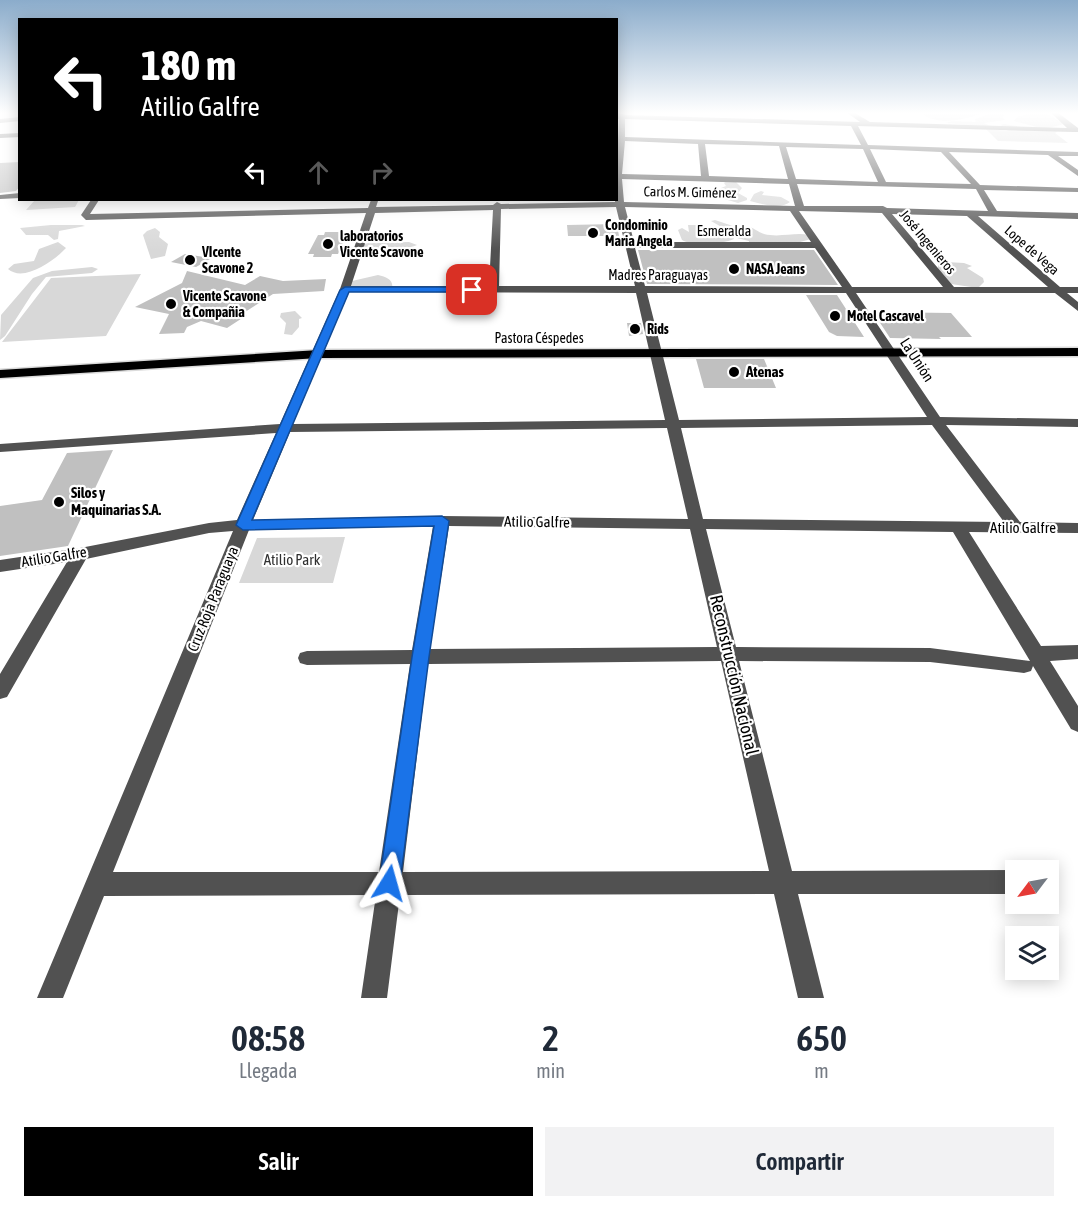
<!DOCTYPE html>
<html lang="es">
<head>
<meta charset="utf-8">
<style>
  body { margin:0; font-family:"Asap Condensed",sans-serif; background:#f2f2f3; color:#1f2937; height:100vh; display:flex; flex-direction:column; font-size:22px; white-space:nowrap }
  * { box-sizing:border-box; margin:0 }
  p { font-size:20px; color:#747a83 }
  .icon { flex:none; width:33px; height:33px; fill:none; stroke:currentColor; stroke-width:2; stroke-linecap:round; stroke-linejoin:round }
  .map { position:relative; height:998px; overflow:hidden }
  .drawer { display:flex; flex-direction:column; background:#fff; flex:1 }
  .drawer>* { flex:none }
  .top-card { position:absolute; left:18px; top:18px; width:600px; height:183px; border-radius:0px; box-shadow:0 3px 15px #0003; background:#000; color:#fff; overflow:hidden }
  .needle { width:39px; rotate:238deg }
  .fabs { position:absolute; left:1005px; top:860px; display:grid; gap:12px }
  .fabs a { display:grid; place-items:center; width:54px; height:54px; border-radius:0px; background:#fff; box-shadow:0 3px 15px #0003; font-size:30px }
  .pin { position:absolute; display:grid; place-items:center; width:51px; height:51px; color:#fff; margin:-26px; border-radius:12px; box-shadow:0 3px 9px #0006 }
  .me { position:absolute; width:66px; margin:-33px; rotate:8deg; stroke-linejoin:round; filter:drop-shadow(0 0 4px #0008) }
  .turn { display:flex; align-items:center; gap:21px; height:126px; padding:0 24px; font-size:27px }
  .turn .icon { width:78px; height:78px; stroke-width:2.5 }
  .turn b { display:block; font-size:42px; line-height:51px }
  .lanes { display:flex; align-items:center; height:57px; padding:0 24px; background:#0003; justify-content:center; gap:30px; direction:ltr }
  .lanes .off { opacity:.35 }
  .eta { display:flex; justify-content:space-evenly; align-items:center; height:102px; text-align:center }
  .eta b { font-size:36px; font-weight:600; line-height:42px }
  .action { display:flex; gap:12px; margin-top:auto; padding:12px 24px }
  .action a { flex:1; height:69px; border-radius:0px; background:#000; color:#fff; font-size:24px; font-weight:600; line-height:69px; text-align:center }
  .action a+a { background:#f2f2f3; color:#1f2937 }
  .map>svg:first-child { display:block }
</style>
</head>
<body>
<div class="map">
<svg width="1078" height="998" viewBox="0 0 1078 998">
  <rect width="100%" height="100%" fill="#fff"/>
  <!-- green -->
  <path fill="#d8d8d8" d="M922,112H972L980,114C963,120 937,126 921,113Z
    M987,112L1005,115L1002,117L1005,120L984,123L993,127L946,123L952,121L976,122L975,119L989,114Z
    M1034,113L1047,114L1063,123L1061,125L1044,129L1014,121L1017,117Z
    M1004,124L1028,128L1019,130L1058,131L1055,133L1068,143L998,141L986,129L1008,131L1001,125Z
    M727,181L736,182L742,188L738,193L747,198V200L738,203L721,198V188L726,186L724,183Z
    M761,191L764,192L762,195L781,197L790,202C780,210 763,204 750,201L754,194Z
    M35,200H79L75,207L26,210Z
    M715,220L736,227L725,229L731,231L734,239C723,244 692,246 682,240L678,230L682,228L689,232L688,225H704L707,229H725L711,221Z
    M51,225H82L85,226L59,231L58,239L54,240L48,235H26L20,228Z
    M746,226C754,227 757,232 764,234C779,238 795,232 809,235L811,239L793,244H749V241L737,238L735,233L739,228Z
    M155,228L160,232L159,237L168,244L165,256L151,259L143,235L147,231Z
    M355,234L374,236L378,240L375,243L409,242L417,245C404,251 382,247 367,248L363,246L364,244L373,242L353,236Z
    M58,242L66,248C55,260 24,283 8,269L14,264L34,261L39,249Z
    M946,262L964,263L972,266L967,268L983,278L984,282L978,288L951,284L938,270V264Z
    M92,267L98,269L92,273L46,277L32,294L5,336L0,340L1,315L33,278L52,271Z
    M141,274L106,336L2,342L51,278Z
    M378,275C387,277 394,280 392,289L354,287L350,285L352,281Z
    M295,311L302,318L299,319V327L292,335L284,334L286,323L280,317L281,313Z
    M345,537L333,583H239L257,538Z"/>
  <!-- building -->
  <path fill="#c0c0c0" d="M20,162V186L16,191L0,193V163Z
    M617,224L619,236H568L567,225Z
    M325,232H343L341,235H346L338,254H332L331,257H313L314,254H308L318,235H324Z
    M638,250H814L838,285L647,284Z
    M185,254L204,257L210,259L196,267L171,262Z
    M187,271L245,285L260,276L283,281L326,279L324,291L273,294L242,314L247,315L227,328L201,321L187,327L184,333L159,334L169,314L135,307L182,283Z
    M806,295H837L864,337L837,336L829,332Z
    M873,312L951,313L972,337H939L941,339L890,338Z
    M627,323H641L643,334L629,336Z
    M696,359H764L776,388H704Z
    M113,450L68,546L0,556V506L42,500L67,453Z"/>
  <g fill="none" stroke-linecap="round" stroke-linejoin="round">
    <defs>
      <path id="major" d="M1078,348V356L319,358L0,378V370L319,350Z"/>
    </defs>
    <!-- major casing -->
    <use href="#major" stroke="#dbdbdb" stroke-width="3"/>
    <!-- minor -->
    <path fill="#515151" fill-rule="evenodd" d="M616,112L625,115L860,122L846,112H853L870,122L1067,128L1050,112H1057L1078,128V132H1074L858,126L868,145L1078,152V156H1058L1078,170V176L1048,155L949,152L980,185L1078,188V192L984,190L997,211L1078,213V219L978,216L1060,287H1078V293H1067L1078,302V311L1055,293H856L940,417L1078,419V427L946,425L1020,522L1078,523V533L969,532L1041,646L1078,645V659L1050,661L1078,706V732L1071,729L1033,666L1031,671L1024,673L930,662L739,661L792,871L1016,870V894H798L824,998H798L774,894L400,895L387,998H361L376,895L104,896L63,998H37L233,531L209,533L86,559L7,697L0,699V674L67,562L0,572V560L80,548L209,523L237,520L276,433L0,452V444L280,424L340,289L366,213L86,220L81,215L91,200H99L90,214L368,208L371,200L378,201L376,207L493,205L497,202L501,204L615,202L619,119H616ZM625,119L851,126L861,145L625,137ZM625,141L698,144L701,176L622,174ZM705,144L779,146L788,179L709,176ZM786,147L863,149L878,182L796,179ZM870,149L941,152L971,184L886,182ZM622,179L789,184L795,206L624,202ZM797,184L976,189L988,211L887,208L883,206H804ZM616,207L635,286H499L501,209ZM625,207L790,211L811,242H634ZM493,210L489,286H351L375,213ZM799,211L882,213L943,287H852ZM892,214L967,216L1048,287H954ZM635,248H815L842,287L645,286ZM349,292L636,293L665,420L293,424ZM647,293H846L927,417L679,420ZM932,425L1004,522L703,519L681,428ZM667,428L688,519L442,516L253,520L290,432ZM433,526L412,650L307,651L300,653L298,658L300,663L307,665L410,664L379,872H113L249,530ZM449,526L690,529L717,647L430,649ZM706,529L953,532L1030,661L930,648L736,647ZM721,661L769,871L403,872L428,664Z
      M20,117V121L0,123V119Z
      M20,133V137L0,138V134Z
      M20,193V198L0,199V195Z"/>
    <!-- major -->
    <use href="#major" fill="#000" fill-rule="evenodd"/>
  </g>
  <!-- sky -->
  <linearGradient id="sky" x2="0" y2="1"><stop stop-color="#8baccb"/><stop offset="0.45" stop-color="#fff"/><stop offset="1" stop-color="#fff" stop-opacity="0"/></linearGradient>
  <rect width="1078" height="251" fill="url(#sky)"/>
  <!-- route -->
  <path fill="#1a73e8" stroke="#114b97" stroke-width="1.5" d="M345,287H472L477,290L472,292H349L252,520L442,516L449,521L429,657L400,883L397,890L389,894L382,890L379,883L412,657L434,526L243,530L236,525L340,290Z"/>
  <!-- markers -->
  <g fill="#000" stroke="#fff" stroke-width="2">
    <circle cx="593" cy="233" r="6"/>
    <circle cx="328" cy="244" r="6"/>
    <circle cx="190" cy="260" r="6"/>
    <circle cx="734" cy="269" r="6"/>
    <circle cx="171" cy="304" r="6"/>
    <circle cx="835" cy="316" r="6"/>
    <circle cx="635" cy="329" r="6"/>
    <circle cx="734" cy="372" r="6"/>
    <circle cx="59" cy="502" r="6"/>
  </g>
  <g text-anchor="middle" stroke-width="4.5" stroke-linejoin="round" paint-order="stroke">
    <!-- far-street labels -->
    <g font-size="14" fill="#000" stroke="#fff">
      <text transform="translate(690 192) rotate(1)" y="5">Carlos M. Giménez</text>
      <text x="724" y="236">Esmeralda</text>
      <text transform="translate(928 242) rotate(50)" y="5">José Ingenieros</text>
      <text transform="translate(1032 250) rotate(41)" y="5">Lope de Vega</text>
      <text x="658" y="280">Madres Paraguayas</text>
      <text x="539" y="343">Pastora Céspedes</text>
    </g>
    <!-- far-poi labels -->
    <g font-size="14" font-weight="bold" fill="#000" stroke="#fff" text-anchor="start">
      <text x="605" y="230">Condominio<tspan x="605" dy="16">Maria Angela</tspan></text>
      <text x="340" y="241">laboratorios<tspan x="340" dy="16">Vicente Scavone</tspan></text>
      <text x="202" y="257">VIcente<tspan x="202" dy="16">Scavone 2</tspan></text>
      <text x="746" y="274">NASA Jeans</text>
      <text x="183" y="301">Vicente Scavone<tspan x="183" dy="16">&amp; Compañia</tspan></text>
      <text x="847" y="321">Motel Cascavel</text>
      <text x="647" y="334">Rids</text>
    </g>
    <!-- street labels -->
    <g font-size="15" fill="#000" stroke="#fff">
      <text transform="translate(917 360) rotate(57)" y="5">La Unión</text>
      <text transform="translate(537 522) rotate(1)" y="5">Atilio Galfre</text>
      <text x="1023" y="533">Atilio Galfre</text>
      <text transform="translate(54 557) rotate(-9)" y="5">Atilio Galfre</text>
      <text transform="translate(213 599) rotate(-68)" y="5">Cruz Roja Paraguaya</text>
    </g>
    <!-- poi labels -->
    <g font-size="15" font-weight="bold" fill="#000" stroke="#fff" text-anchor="start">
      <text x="746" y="377">Atenas</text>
      <text x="71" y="498">Silos y<tspan x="71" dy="17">Maquinarias S.A.</tspan></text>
    </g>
    <!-- park labels -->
    <g font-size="15" fill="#2f2f2f" stroke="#fff">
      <text x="292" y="565">Atilio Park</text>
    </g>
    <!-- near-street labels -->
    <g font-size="18" fill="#000" stroke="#fff">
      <text transform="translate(734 675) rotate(77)" y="6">Reconstrucción Nacional</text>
    </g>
  </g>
</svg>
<div class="fabs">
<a><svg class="needle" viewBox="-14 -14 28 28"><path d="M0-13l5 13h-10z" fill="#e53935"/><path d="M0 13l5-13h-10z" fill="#747a83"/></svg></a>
<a><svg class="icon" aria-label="layers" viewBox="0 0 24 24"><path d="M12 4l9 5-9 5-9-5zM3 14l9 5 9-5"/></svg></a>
</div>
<div class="pin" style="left:472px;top:290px;background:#d93025"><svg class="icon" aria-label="arrive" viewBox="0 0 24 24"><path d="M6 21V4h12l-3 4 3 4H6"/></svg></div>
<svg class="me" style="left:389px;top:883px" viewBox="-20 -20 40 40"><path d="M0-17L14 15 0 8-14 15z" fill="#1a73e8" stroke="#fff" stroke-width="4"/></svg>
<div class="top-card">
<div class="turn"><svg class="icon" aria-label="left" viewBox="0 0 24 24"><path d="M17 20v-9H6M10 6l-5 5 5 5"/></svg><div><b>180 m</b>Atilio Galfre</div></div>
<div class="lanes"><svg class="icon" aria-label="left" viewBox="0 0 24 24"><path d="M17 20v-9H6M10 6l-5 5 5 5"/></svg><svg class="icon off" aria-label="ahead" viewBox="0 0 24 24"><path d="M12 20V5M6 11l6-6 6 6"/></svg><svg class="icon off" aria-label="right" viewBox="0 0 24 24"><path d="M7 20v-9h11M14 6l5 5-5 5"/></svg></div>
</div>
</div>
<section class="drawer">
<div class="eta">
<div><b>08:58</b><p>Llegada</p></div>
<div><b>2</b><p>min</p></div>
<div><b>650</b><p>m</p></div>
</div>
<div class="action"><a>Salir</a><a>Compartir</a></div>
</section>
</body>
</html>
